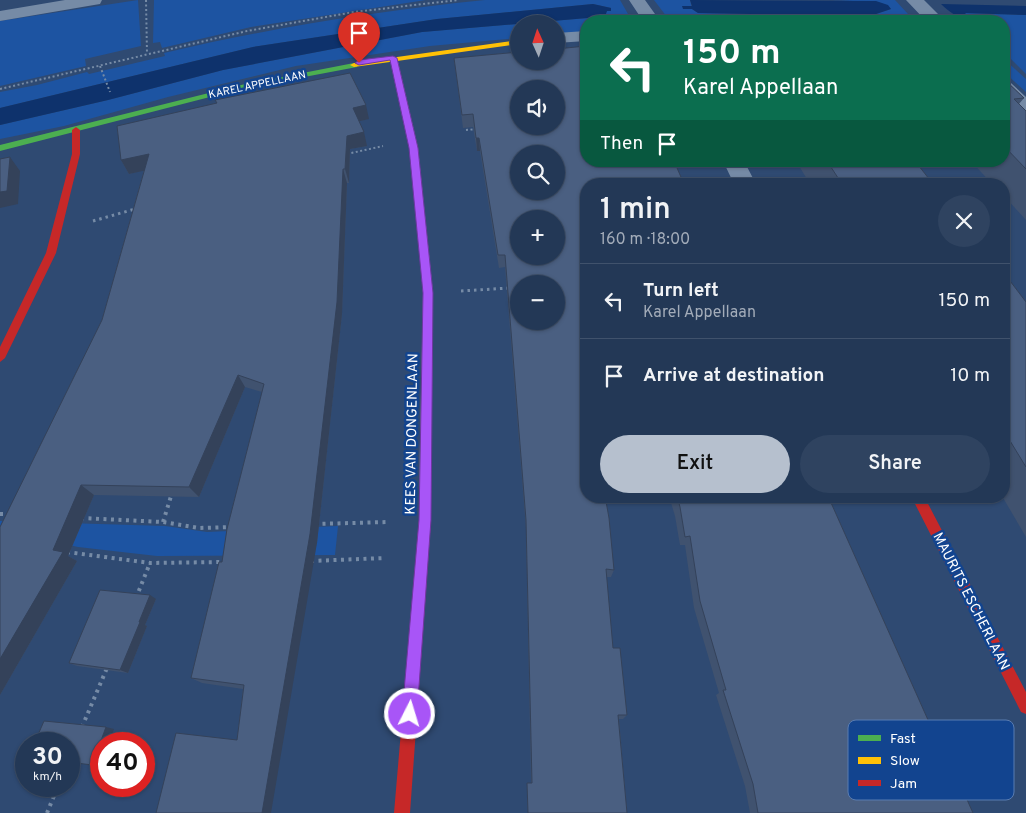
<!DOCTYPE html>
<html lang="en">
<head>
<meta charset="utf-8">
<style>
  body { margin:0; font-family:Overpass,sans-serif; background:#2f4360; color:#f1f3f6; height:100vh; display:flex; flex-direction:column; font-size:19px; white-space:nowrap }
  * { box-sizing:border-box; margin:0 }
  p { font-size:16px; color:#a3acb9 }
  .icon { flex:none; width:28px; height:28px; fill:none; stroke:currentColor; stroke-width:2; stroke-linecap:round; stroke-linejoin:round }
  .map { position:relative; flex:1; overflow:hidden }
  .sheet { position:absolute; left:580px; top:178px; width:430px; height:325px; display:flex; flex-direction:column; background:#233856; border-radius:20px; box-shadow:0 1px 4px #0004,0 0 0 1px #40526c }
  .sheet>* { flex:none }
  .hud { position:absolute; left:580px; top:15px; width:430px; height:152px; border-radius:20px; box-shadow:0 1px 4px #0004,0 0 0 1px #40526c; background:#0b6e4f; color:#fff; overflow:hidden }
  .needle { width:32px; rotate:357deg }
  .controls { position:absolute; left:510px; top:15px; display:grid; gap:10px }
  .controls a { display:grid; place-items:center; width:55px; height:55px; border-radius:50%; background:#233856; box-shadow:0 1px 4px #0004,0 0 0 1px #40526c; font-size:25px }
  .speed { position:absolute; left:15px; top:732px; display:flex; gap:10px; font-size:25px; font-weight:700; text-align:center }
  .speed>* { display:grid; place-content:center; width:65px; height:65px; border-radius:50%; background:#233856; box-shadow:0 1px 4px #0004,0 0 0 1px #40526c; line-height:1 }
  .speed small { font-size:12px; font-weight:400 }
  .speed .limit { border:8px solid #d22; background:#fff; color:#111 }
  .pin { position:absolute; display:grid; place-items:center; width:42px; height:42px; color:#fff; margin:-51px -21px; border-radius:50% 50% 50% 0; rotate:-45deg; box-shadow:0 0 5px #0007 }
  .pin .icon { rotate:45deg }
  .me { position:absolute; width:55px; margin:-28px; rotate:5deg; stroke-linejoin:round; filter:drop-shadow(0 0 4px #0008) }
  .turn { display:flex; align-items:center; gap:18px; height:105px; padding:0 20px; font-size:22px }
  .turn .icon { width:65px; height:65px; stroke-width:2.5 }
  .turn b { display:block; font-size:35px; line-height:42px }
  .then { display:flex; align-items:center; height:48px; padding:0 20px; background:#0003; gap:10px; font-size:19px }
  .round { display:grid; place-items:center; flex:none; width:52px; height:52px; border-radius:26px; background:#2f4360 }
  .headline { display:flex; align-items:center; justify-content:space-between; height:85px; padding:0 20px }
  h1 { font-size:30px; font-weight:600; line-height:38px }
  .cta { display:flex; gap:10px; margin-top:auto; padding:10px 20px }
  .cta a { flex:1; height:58px; border-radius:30px; background:#b6c0ce; color:#111; font-size:20px; font-weight:600; line-height:58px; text-align:center }
  .cta a+a { background:#2f4360; color:#f1f3f6 }
  ul { padding:0; list-style:none }
  li { display:flex; align-items:center; gap:15px; height:75px; padding:0 20px; border-top:1px solid #40526c }
  li div { flex:1 }
  li b { display:block; font-size:19px }
  li em { font-style:normal }
  .map>svg:first-child { display:block }
</style>
</head>
<body>
<div class="map">
<svg width="1026" height="813" viewBox="0 0 1026 813">
  <rect width="100%" height="100%" fill="#2f4a72"/>
  <!-- green -->
  <path fill="#1d54a2" d="M138,0L141,46L85,59L86,66L0,86V21Z
    M154,0H426L251,27L162,48L160,42L153,43Z
    M485,0H620L632,21H586V32L556,34V24H519V38L430,46L296,66L168,97L64,126L0,139V125L108,100L223,70L422,32L599,17L606,11H611V8L593,4L437,19L253,47L0,108V92L37,85L87,72L89,74L165,56L164,53C270,28 377,11 485,0Z
    M654,0H690L692,9L698,13L870,16L891,9C880,0 845,1 829,0H895L908,14L906,21H670Z
    M965,13L1026,15V74L1004,52V21H972Z
    M1004,59L1026,79V92L1004,72Z
    M0,521L165,526L207,532L338,526L335,555L157,556L78,547L0,530Z"/>
  <!-- water -->
  <path fill="#0e326c" d="M690,0L876,1L888,5L891,9L870,16H857L698,13L692,9H683L682,6H692Z
    M593,4L611,8V11H607L606,14L599,17L422,32L223,70L108,100L0,125V108L253,47L437,19Z
    M941,4L1026,6V15L965,13L972,21H963C955,14 950,13 941,4Z"/>
  <g fill="none" stroke-linecap="round" stroke-linejoin="round">
    <!-- path-far2 -->
    <path stroke="#768ba6" stroke-width="2" stroke-dasharray="2 2.5" stroke-linecap="butt" d="M146,0L147,54
      M100,66L110,92
      M0,89L247,31L354,12L458,0
      M466,130L478,129
      M347,154L383,146"/>
    <!-- path-far1 -->
    <path stroke="#768ba6" stroke-width="3" stroke-dasharray="2.5 4" stroke-linecap="butt" d="M93,221L135,209
      M461,291L509,288"/>
    <!-- path -->
    <path stroke="#768ba6" stroke-width="4" stroke-dasharray="3 4.5" stroke-linecap="butt" d="M0,514H9
      M81,518L163,522L199,528L231,527
      M163,522L172,493
      M315,524L388,522
      M67,552L150,563L222,562
      M311,561L385,558
      M136,598L150,563
      M82,727L107,668
      M47,813L58,786"/>
    <!-- street -->
    <path fill="#768ba6" fill-rule="evenodd" d="M65,0H102L100,4L94,5L0,21V11Z
      M629,0H645L660,21H643Z
      M906,0H924L945,21H926Z
      M586,31V41L556,43V33Z
      M1004,81L1011,83L1026,97V114L1019,112L1004,97Z
      M723,161H744L756,184H734Z"/>
    <!-- fast -->
    <path fill="#4caf50" fill-rule="evenodd" d="M390,56L397,58L418,148L433,293L431,490L429,494L425,496L421,494L419,490L423,293L410,148Z
      M354,63H357V67L241,89L0,151V145L241,85Z"/>
    <!-- slow -->
    <path fill="#ffc107" fill-rule="evenodd" d="M519,40V44L354,67L350,65L354,63Z"/>
    <!-- jam -->
    <path fill="#c62828" fill-rule="evenodd" d="M76,127L80,130V154L56,253L5,358L0,362V347L46,253L72,154V130Z
      M425,484L429,486L431,490V520L410,813H394L419,520V490L421,486Z
      M911,496H924L1026,692V714L1021,712Z"/>
  </g>
  <!-- wall -->
  <path fill="#40526f" d="M454,58L586,184V496L614,570L611,577H606L613,648L627,715L623,719H619L627,813H528L527,784V783H531L526,529L505,267L499,268L480,151H477L473,127L463,128Z
    M1004,79L1024,98L1019,104L1026,111V220L1004,196V184H992L971,161H1004Z
    M369,119L359,121L367,146L350,149L349,183H347L342,314L317,543L237,740L243,689L202,683L191,678L222,562L262,392L245,387L199,497L94,495L68,556L77,561L0,695V527L102,320L144,170L129,174L121,160Z
    M796,161H915L933,184H810Z
    M1004,273L1026,302V537L1002,496H1004Z
    M669,496H828L945,758L948,757L973,813H750L745,786L716,695L719,693L694,608L685,545H680L675,516Z
    M156,599L145,625L147,626L128,673L77,666L69,663Z"/>
  <!-- shaded-wall -->
  <path fill="#34425a" d="M366,105L369,119L356,122L353,108Z
    M364,132L367,146L350,149L349,183L345,169L347,136Z
    M476,138H479L480,151H477Z
    M149,154L156,168L129,174L121,160Z
    M10,157L20,171L18,204L0,208V192Z
    M343,169L347,183L342,314L317,543L271,813H262Z
    M238,375L245,387L199,497L189,487Z
    M81,485L94,495L68,556L77,561L0,695V659Z
    M150,595L156,599L145,625L147,626L128,673L120,670L139,622Z
    M106,727L114,729L109,744H101V766L92,765Z"/>
  <!-- building -->
  <path fill="#4a5f81" stroke="#34425a" fill-rule="evenodd" d="M586,46V161H674L684,184H586V496H605L609,518L614,570L606,569L613,648H620L627,715H618L627,813H528L527,783H532L526,520L505,255H498L479,138H476L473,114L462,115L454,58L519,52V61H556V49ZM519,89H556V126H519ZM519,154H556V191H519ZM519,219H556V256H519ZM519,284H556V321H519Z
    M350,73L366,105L353,108L364,132L347,136L345,169H343L337,302L310,534L262,813H156L176,733L237,740L244,685L191,678L219,562H222L227,529L264,384L238,375L189,487L81,485L53,550L63,552L0,659V527L102,320L149,154L121,160L117,126L217,103L215,100Z
    M1004,79L1024,98L1014,99L1026,111V169L1004,146Z
    M10,157L7,191L0,192V159Z
    M827,161H915L933,184H842Z
    M1004,273L1026,302V467L1004,431Z
    M677,496H828L945,758L948,757L973,813H758L753,784L723,690H726L700,601L690,536L685,537L680,507Z
    M100,590L150,595L139,622H140L120,670L69,663Z
    M44,721L106,727L92,765L69,762V744H34Z"/>
  <!-- route -->
  <path fill="#a855f7" stroke="#6d37a1" d="M393,56L397,58L418,148L433,293L431,520L417,714L415,719L410,721L405,719L402,714L419,520L423,293L409,148L390,60L359,65L355,63L359,60Z"/>
  <g text-anchor="middle" stroke-width="5" stroke-linejoin="round" paint-order="stroke">
    <!-- far-street labels -->
    <g font-size="11" fill="#fff" stroke="#12448f">
      <text transform="translate(257 84) rotate(-12)" y="4">KAREL APPELLAAN</text>
    </g>
    <!-- street labels -->
    <g font-size="14" fill="#fff" stroke="#12448f">
      <text transform="translate(411 434) rotate(-89)" y="5">KEES VAN DONGENLAAN</text>
      <text transform="translate(972 601) rotate(63)" y="5">MAURITS ESCHERLAAN</text>
    </g>
  </g>
  <!-- legend -->
  <rect x="848" y="720" width="166" height="80" rx="8" fill="#12448f" stroke="#597cb1" stroke-width="1"/>
  <rect x="858" y="735" width="23" height="6" fill="#4caf50"/>
  <rect x="858" y="757" width="23" height="7" fill="#ffc107"/>
  <rect x="858" y="780" width="23" height="6" fill="#c62828"/>
  <g font-size="14" fill="#fff">
    <text x="890" y="743">Fast</text>
    <text x="890" y="765">Slow</text>
    <text x="890" y="788">Jam</text>
  </g>
</svg>
<div class="controls">
<a><svg class="needle" viewBox="-14 -14 28 28"><path d="M0-13l5 13h-10z" fill="#e53935"/><path d="M0 13l5-13h-10z" fill="#a3acb9"/></svg></a>
<a><svg class="icon" aria-label="sound" viewBox="0 0 24 24"><path d="M4 9h4l5-4v14l-5-4H4zM17 9q2 3 0 6"/></svg></a>
<a><svg class="icon" aria-label="search" viewBox="0 0 24 24"><circle cx="10" cy="10" r="6"/><path d="M15 15l6 6"/></svg></a>
<a>+</a>
<a>−</a>
</div>
<div class="speed"><div>30<small>km/h</small></div><div class="limit">40</div></div>
<div class="pin" style="left:359px;top:63px;background:#d93025"><svg class="icon" aria-label="arrive" viewBox="0 0 24 24"><path d="M6 21V4h12l-3 4 3 4H6"/></svg></div>
<svg class="me" style="left:410px;top:714px" viewBox="-20 -20 40 40"><circle r="17" fill="#a855f7" stroke="#fff" stroke-width="3"/><path d="M0-11L8 9 0 5-8 9z" fill="#fff"/></svg>
<div class="hud">
<div class="turn"><svg class="icon" aria-label="left" viewBox="0 0 24 24"><path d="M17 20v-9H6M10 6l-5 5 5 5"/></svg><div><b>150 m</b>Karel Appellaan</div></div>
<div class="then">Then<svg class="icon" aria-label="arrive" viewBox="0 0 24 24"><path d="M6 21V4h12l-3 4 3 4H6"/></svg></div>
</div>
<section class="sheet">
<div class="headline"><div><h1>1 min</h1><p>160 m · 18:00</p></div><a class="round"><svg class="icon" aria-label="close" viewBox="0 0 24 24"><path d="M6 6l12 12M18 6L6 18"/></svg></a></div>
<ul>
<li><svg class="icon" aria-label="left" viewBox="0 0 24 24"><path d="M17 20v-9H6M10 6l-5 5 5 5"/></svg><div><b>Turn left</b><p>Karel Appellaan</p></div><em>150 m</em></li>
<li><svg class="icon" aria-label="arrive" viewBox="0 0 24 24"><path d="M6 21V4h12l-3 4 3 4H6"/></svg><div><b>Arrive at destination</b></div><em>10 m</em></li>
</ul>
<div class="cta"><a>Exit</a><a>Share</a></div>
</section>
</div>
</body>
</html>
